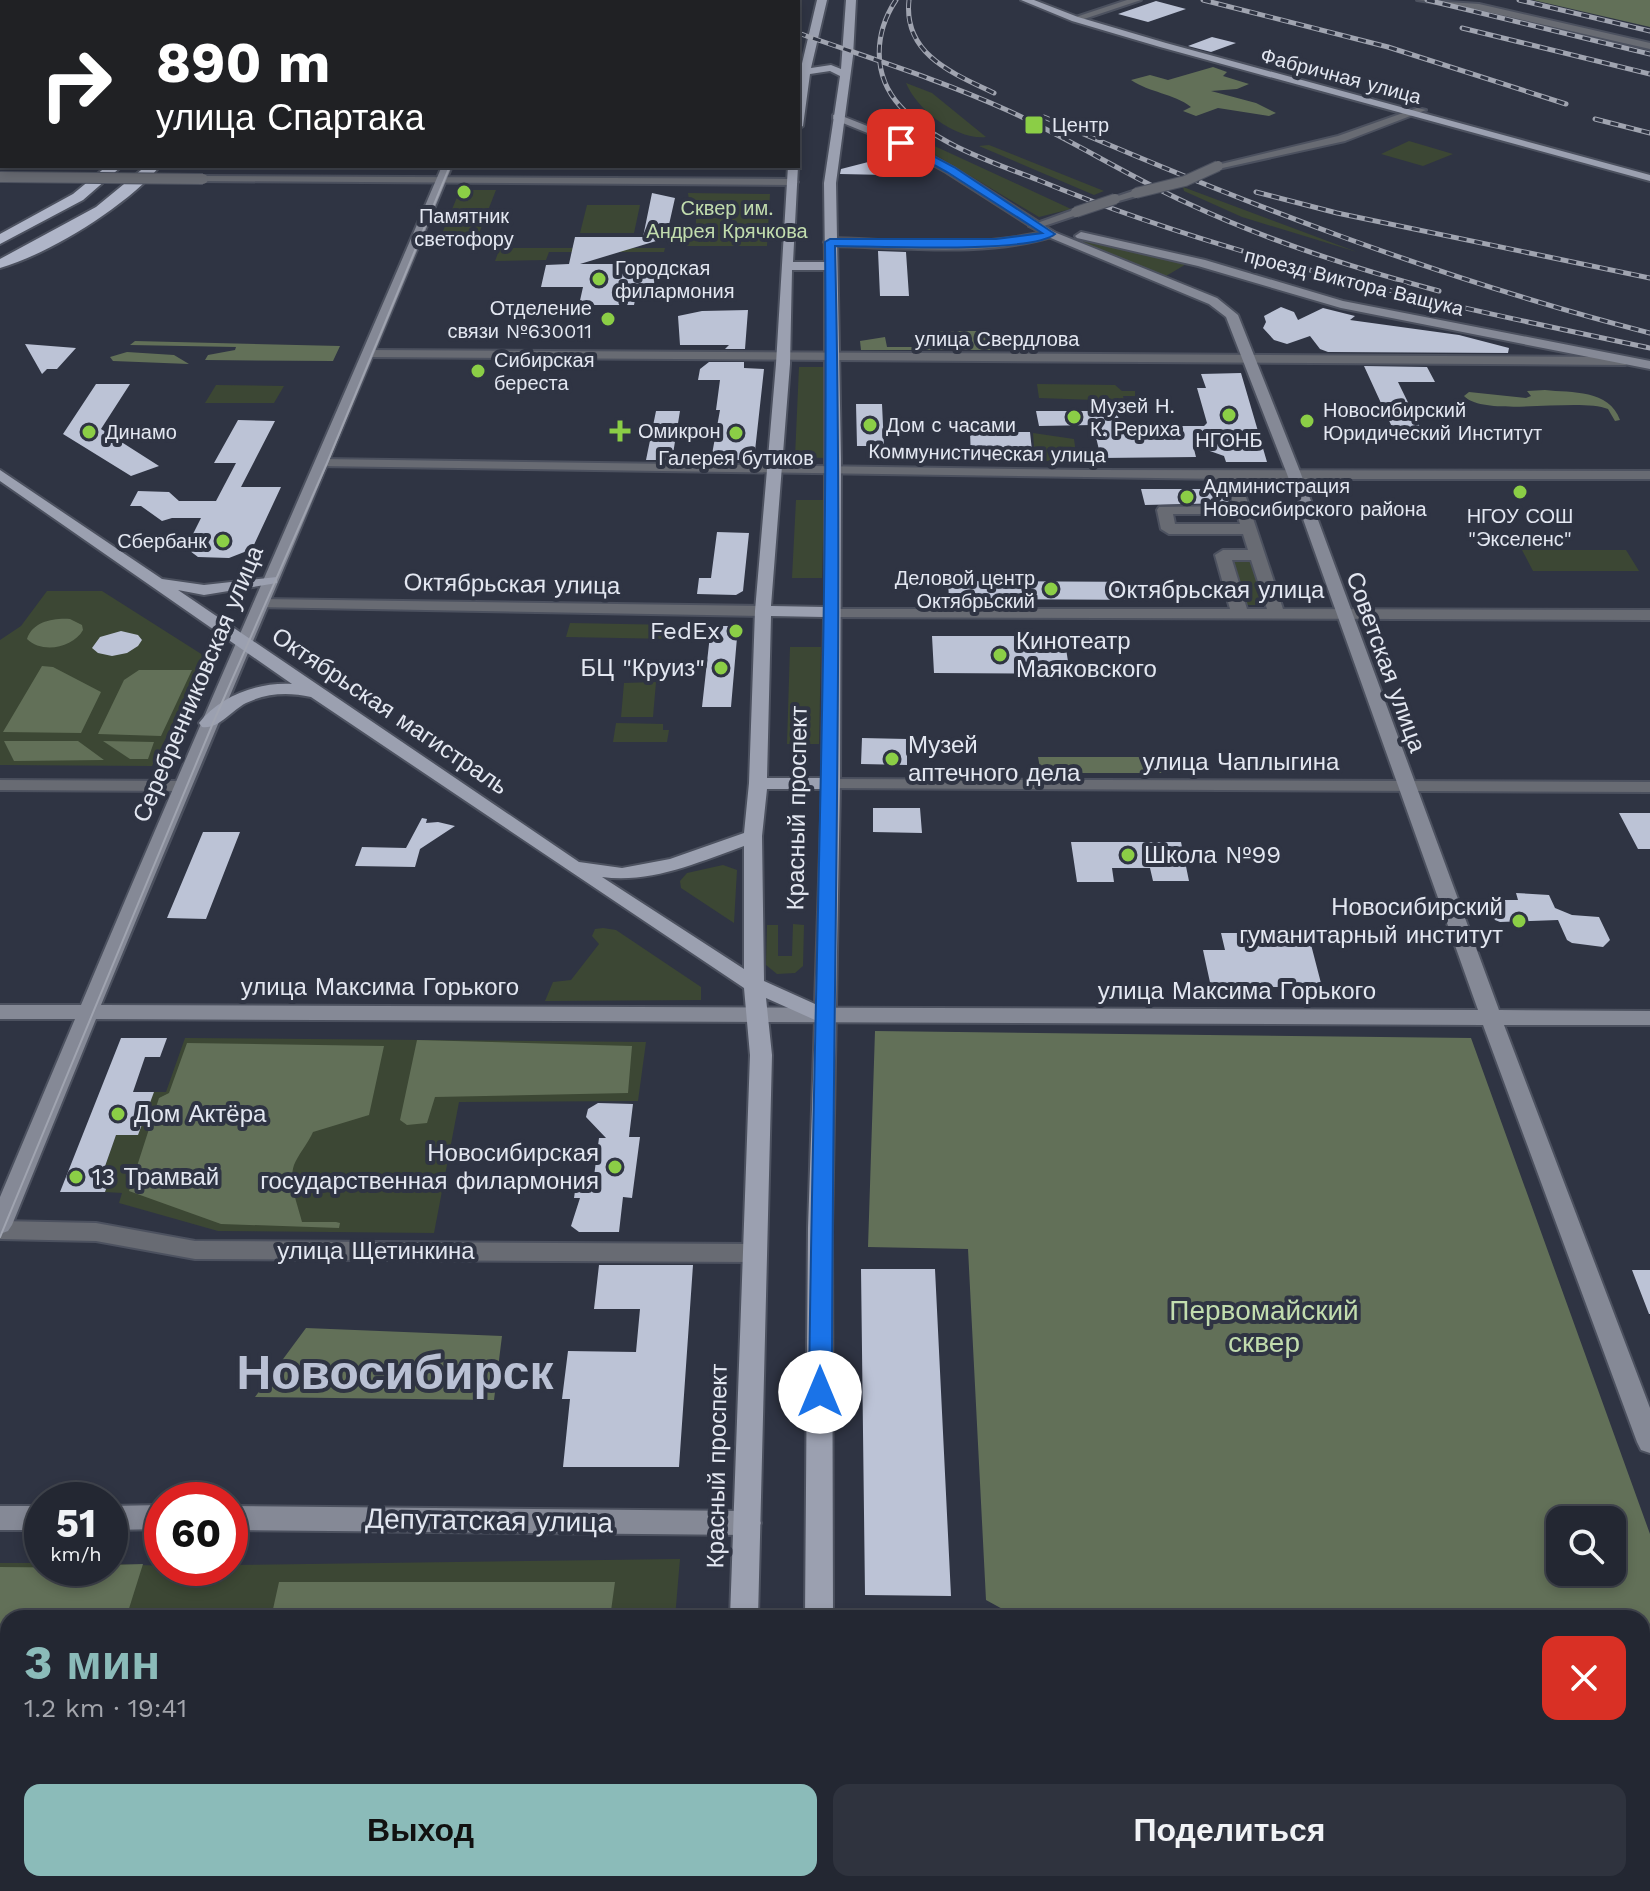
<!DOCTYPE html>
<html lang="ru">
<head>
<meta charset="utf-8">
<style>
  body { margin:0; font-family:"Work Sans",sans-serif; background:#2f333e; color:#f1f3f6; height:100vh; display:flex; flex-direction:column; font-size:30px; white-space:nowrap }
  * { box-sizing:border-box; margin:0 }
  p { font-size:26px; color:#a3a5ac }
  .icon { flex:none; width:44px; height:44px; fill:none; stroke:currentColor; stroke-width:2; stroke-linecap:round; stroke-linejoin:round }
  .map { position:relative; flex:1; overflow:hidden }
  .sheet { position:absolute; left:0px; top:1610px; width:1650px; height:282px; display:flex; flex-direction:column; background:#232732; border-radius:24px 24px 0 0; box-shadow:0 4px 12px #0003,0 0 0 2px #40444d }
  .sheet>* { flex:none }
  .guide { position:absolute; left:0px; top:0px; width:800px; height:168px; box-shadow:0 4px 12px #0003,0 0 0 2px #40444d; background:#202124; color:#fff; overflow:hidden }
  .buttons { position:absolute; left:1546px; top:1506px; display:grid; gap:16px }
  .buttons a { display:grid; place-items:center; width:80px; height:80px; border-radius:16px; background:#232732; box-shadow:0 4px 12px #0003,0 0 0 2px #40444d; font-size:40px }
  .speed { position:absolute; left:24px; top:1482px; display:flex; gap:16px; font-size:40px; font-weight:700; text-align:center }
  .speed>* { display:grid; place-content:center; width:104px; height:104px; border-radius:50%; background:#232732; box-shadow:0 4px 12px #0003,0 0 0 2px #40444d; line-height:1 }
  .speed small { font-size:20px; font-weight:400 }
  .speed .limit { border:12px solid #d22; background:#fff; color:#111 }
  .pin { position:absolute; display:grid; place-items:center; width:68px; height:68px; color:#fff; margin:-34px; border-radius:16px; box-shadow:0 4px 12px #0006 }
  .me { position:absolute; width:88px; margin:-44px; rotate:0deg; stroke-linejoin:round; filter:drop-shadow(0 0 6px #0008) }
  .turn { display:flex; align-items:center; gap:28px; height:168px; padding:0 24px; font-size:36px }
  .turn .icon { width:104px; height:104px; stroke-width:2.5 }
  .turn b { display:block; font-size:56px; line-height:68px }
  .round { display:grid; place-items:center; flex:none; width:84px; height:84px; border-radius:16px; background:#2f333e }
  .overview { display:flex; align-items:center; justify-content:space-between; height:136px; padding:0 24px }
  h1 { font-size:48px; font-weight:700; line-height:60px; color:#8bbbb9 }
  .action { display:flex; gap:16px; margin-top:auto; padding:16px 24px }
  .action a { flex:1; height:92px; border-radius:16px; background:#8bbbb9; color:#111; font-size:32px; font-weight:700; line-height:92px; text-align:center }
  .action a+a { background:#2f333e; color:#f1f3f6 }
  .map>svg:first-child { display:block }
</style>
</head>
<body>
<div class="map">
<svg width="1650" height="1891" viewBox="0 0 1650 1891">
  <rect width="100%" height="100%" fill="#2f3443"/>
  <!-- green -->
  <path fill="#3c4734" d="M906,83L932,93L986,137C956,140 917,110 906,83Z
    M1409,141L1453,154L1423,166L1381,154Z
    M928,143L1071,209L1039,217L919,145Z
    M989,145L1104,191L1094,195L979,146Z
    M1183,187L1357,252L1242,217L1184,191Z
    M460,190H496L478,236H441Z
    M688,193L770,194L767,246H684L687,228L696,227V206H690Z
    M587,205H640L634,233H580Z
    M1081,239L1188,263L1166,276L1075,241Z
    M500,248H665L664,252H549L546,260L495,261Z
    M799,367H826L824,458L795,457Z
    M1037,384L1115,385L1122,391H1135V396H1123L1124,401L1039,398Z
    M216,385L284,386L274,403H205Z
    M1033,433L1074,439L1077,461H1035Z
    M796,500H824L822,578H792Z
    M1522,550H1626L1639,571H1533Z
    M1229,558H1253L1269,605H1244Z
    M47,591H102L206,657L152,766L0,765V640L21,626Z
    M570,623L676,625L673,639L566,637Z
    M790,647H821L819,744H787Z
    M656,682L653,717H621L624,683Z
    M616,723L663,724V730H669L667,742H613Z
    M723,865L737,870L734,923L681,888L680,881L687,873Z
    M793,924L804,925L803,966L795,973L777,974L766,965L767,925H778V956H792Z
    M603,928L616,930L701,987V1000L545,1001L553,982L571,980L599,944L592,936L595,929Z
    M185,1038L646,1042L638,1101L459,1102L434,1233L218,1231L119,1203L122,1193L105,1192L112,1172H103L116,1135L154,1092H166Z
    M680,1559L675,1618H8V1764H0V1563H42V1568H110V1564L230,1568V1565Z
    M70,1884H652L651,1891H68Z"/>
  <!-- forest -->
  <path fill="#627058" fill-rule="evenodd" d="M1533,0H1650V27Z
    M1213,67L1227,72L1223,76L1249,84L1237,89L1211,91L1256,103L1276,113L1269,116L1218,108L1196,116L1183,111L1191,107C1173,93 1150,93 1131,80L1150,75L1168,80Z
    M928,331H991L995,350H861L860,341L885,337L887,347H928Z
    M135,341L340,346L333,361L205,360L208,355L235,350L236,347L130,345Z
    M127,352L174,355L189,364L113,361L110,357Z
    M1545,390C1572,393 1609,389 1620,420L1615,421L1608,409C1578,397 1485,418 1464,396L1469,392L1526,398L1531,396L1527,391Z
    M70,619L82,625L83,630C73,648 42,654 27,639C33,621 54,618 70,619Z
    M42,666L53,667L101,692L81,733L3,732Z
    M139,670H192L161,736L98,734L124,680Z
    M4,741H78L104,760L14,761Z
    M103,741L154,742L148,759H130Z
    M1038,757H1194L1198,773H1041Z
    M875,1031L1471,1038L1650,1534V1641L1642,1642V1618H1019L986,1600L968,1249L868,1247ZM1560,1520H1612V1572H1560Z
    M417,1040L632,1046L628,1093L435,1097L427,1123L407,1125L400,1120Z
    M187,1043L384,1046L369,1115L313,1132C308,1143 298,1155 294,1165C288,1183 298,1205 302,1222H336L340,1223L339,1228L221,1224L129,1191L159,1098L169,1093Z
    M306,1328L502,1336L494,1400L255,1397Z
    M143,1564L126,1618H8V1756H0V1567L110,1568V1565Z
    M279,1582H615L610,1618H271Z
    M258,1884H385L384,1891H257Z"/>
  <!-- building -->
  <path fill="#bcc3d6" d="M1156,1L1186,9L1148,22L1118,14Z
    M1212,37L1236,43L1211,52L1188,46Z
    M876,152H902L912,158L913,172L887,175L840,174L841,169L876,160Z
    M652,193L675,198L666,238L580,264H657L653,290H637L634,305H579L583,287H541L546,265L569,264L575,237H643Z
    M878,251L906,252L909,296H880Z
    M1281,307L1294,312L1298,320L1323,308L1355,316L1350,320L1459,335L1509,348L1508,353L1328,352L1320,349L1310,336L1287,344L1274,340L1263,328L1266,322L1264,316Z
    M748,310L745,349H725L729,345H680L678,316L702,311Z
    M25,344L76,348L57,369H47L42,374Z
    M709,362H744V368L764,369L754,460H711L720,410H716L720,380H698L700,369Z
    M1364,366L1427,367L1435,382H1398L1420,427H1392Z
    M1241,373L1267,462H1226L1224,456L1193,445L1196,457L1101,458L1093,425L1039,426L1036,411H1117L1120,426H1204L1207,423L1197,388H1206L1201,374Z
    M96,384H130L101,429L159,466L131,476L63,434Z
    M856,404H882L884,446H857Z
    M656,411H680L672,460H646Z
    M238,420L275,421L241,487H281L252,549L229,558L198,557L186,548L201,518H172L162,521L141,506H130L138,491L169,492L179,501H216L236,463H214Z
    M970,432H1030L1033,460L971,459Z
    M1141,489H1225L1230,503L1145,505Z
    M717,532L749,533L743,591L736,595L697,594L699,578H711Z
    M948,581L1152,582L1157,600L949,599Z
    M711,626H738L731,707H702Z
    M121,631L138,635L142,640L138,646L127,653L112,656L98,653L92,648L100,637Z
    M932,636H1064L1070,674L934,673Z
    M862,738L907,739V765L861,764Z
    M873,808H920L922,833L873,832Z
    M1619,813H1650V849H1638Z
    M422,818L427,819L426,823L438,822L455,826L420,849L415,867L355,866L362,847L406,848Z
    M203,832H240L206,919L167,918Z
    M1071,842H1181L1189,881H1153L1150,868H1112L1114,882H1077Z
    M1516,893L1549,895L1555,908L1572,915L1599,917L1610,940L1603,947L1572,943L1567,940L1558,920L1500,922L1495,920L1485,900H1518Z
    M1221,933H1308L1322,987H1211L1203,950H1225Z
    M121,1038H167L160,1057H145L133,1092H154L138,1135H116L103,1172H112L105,1192H60Z
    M598,1103L633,1104L629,1137H640L632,1198L623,1197L619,1232H579L571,1226L580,1198H574L576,1184H593L599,1138H606L586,1117L588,1109Z
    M599,1265H693L679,1467H563L570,1399H562L568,1351L636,1352L640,1309H594Z
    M861,1269H935L951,1596L865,1595Z
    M1632,1270H1650V1314H1649Z"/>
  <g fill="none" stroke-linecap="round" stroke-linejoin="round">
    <defs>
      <path id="street" d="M622,0H637L639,2H624Z
        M1127,0H1141L1078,21L1070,19Z
        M1417,0L1479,4L1650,43V49L1479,10Z
        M1417,108L1426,110L1345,141L1218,169L1213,166L1338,136Z
        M203,176L792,179L798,182L792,185L199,181L197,179Z
        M1136,190L1142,193L1140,195L1115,202L1109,199Z
        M1076,209L1082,212L1080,214L1035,229L1029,226Z
        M1050,230L1054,232V236C984,258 903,247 830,246L824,242L830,238C902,240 980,249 1050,230Z
        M369,350L1625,357L1632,361L1625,365L364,357V351Z
        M323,459L1085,470L1650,471V479H1240L1283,609L1650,610V620L830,617L824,615V609H1230L1215,555L1223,550H1248L1243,534H1169L1161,529L1157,510L1159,507L1234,506L1225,479L318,466L316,463ZM1173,514H1237L1240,524H1175ZM1232,560H1251L1267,609H1247Z
        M261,599L763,606L771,611L763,616L255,607L253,604Z
        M831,779L1650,782V792L825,788L822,784Z
        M0,780L182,781L191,786L182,791L0,790Z
        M0,1221L96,1223L195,1241L754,1244L762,1247L766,1253L762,1259L754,1262L195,1259L96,1241L0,1239Z"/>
      <path id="secondary" d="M528,0H540L526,2Z
        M837,114L905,141L954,168L1054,232L1217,298L1238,315L1301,474L1499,1010L1650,1011V1025H1504L1650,1408V1453L1641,1450L1637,1442L1483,1025L96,1019L12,1225L8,1231L0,1234V1197L75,1019H0V1005H81C199,724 323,446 442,166H452C337,446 216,725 101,1005L1478,1010L1287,474L1226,317L1209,304L1046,236L946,172L897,145L833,119V115Z
        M1081,232L1205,260L1343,301L1650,361V369L1341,308L1198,266L1077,238L1075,236Z
        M162,1505V1529L110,1530V1506Z
        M0,1506H42V1530H0Z
        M230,1506L748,1511L757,1515L761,1523L757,1531L748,1535L230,1530Z
        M1642,1873H1650V1891H1091L1093,1884H1642Z"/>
      <path id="primary" d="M817,0H827L811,68L831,65L841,69L846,0H856L853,56L836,183L841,460L840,784L832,1228L833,1618H805L808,1228L815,1020L766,998L772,1055L758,1618H730L750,1055L744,988L311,697C288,692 267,693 246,703C232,710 218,730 202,727L199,723C220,696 258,682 292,684L0,481V470L162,579L204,585L277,577V583L204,595L178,590L579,862L622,868L670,859L744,833L749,783L755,611L776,364L788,166H798L793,262H825L824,183L840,76L830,71L810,74L803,126L798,129L800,72ZM792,270H825V607L771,606L790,364ZM771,616L824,617L822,778H767ZM767,789H822L815,1004L764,981L762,836ZM744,846V969L602,877C650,884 699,862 744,846Z
        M1021,0H1034L1078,17L1166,43L1650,175V181L1160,47L1072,21Z
        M714,1884H744V1891H714Z
        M746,1884H776V1891H746Z
        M806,1884H836V1891H806Z"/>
      <path id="highway" d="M107,166H122L83,200L0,244V234L73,194Z
        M146,166H160C127,206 49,254 0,268V259L96,207Z"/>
    </defs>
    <!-- street casing -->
    <use href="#street" stroke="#4c515f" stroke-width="4"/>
    <!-- secondary casing -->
    <use href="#secondary" stroke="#4c515f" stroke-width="4"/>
    <!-- primary casing -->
    <use href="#primary" stroke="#4c515f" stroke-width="4"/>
    <!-- highway casing -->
    <use href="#highway" stroke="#4c515f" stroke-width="4"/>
    <!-- street -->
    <use href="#street" fill="#686b73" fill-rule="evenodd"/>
    <!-- secondary -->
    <use href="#secondary" fill="#858996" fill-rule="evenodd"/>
    <!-- primary -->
    <use href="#primary" fill="#9ba0b0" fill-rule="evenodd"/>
    <!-- highway -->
    <use href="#highway" fill="#afb5c8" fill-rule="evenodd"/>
    <!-- tram -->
    <path stroke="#a0a4b0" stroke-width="2" d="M528,2L533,0
      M0,1237L213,723L327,463L450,166"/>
    <defs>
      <path id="rail" d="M691,0L697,2
        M896,0C874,33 872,75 900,106C934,144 992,162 1038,180C1235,261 1442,304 1650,348
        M909,0C903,54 952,73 994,93
        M1203,0L1388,47L1566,104
        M1427,0L1650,54
        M1519,0L1650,31
        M1462,28L1650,74
        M798,33C869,58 941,80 1009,111C1070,139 1126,175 1187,203C1268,241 1353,268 1439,291
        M1044,117C1240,202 1443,280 1650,333
        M1595,119L1650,133
        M1256,192L1337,213L1650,278"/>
    </defs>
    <!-- rail casing -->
    <use href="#rail" stroke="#a0a4b0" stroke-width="5"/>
    <!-- rail -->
    <use href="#rail" stroke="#2f3443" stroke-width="3" stroke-dasharray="8" stroke-linecap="butt"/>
    <defs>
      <path id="street-bridge" d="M0,177L203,179
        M1136,193L1185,181L1218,166
        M1076,212L1115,199"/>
    </defs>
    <!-- street-bridge casing -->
    <use href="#street-bridge" stroke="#4c515f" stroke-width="12" stroke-linecap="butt"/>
    <!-- street-bridge -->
    <use href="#street-bridge" stroke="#686b73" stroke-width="10"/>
  </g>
  <!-- route -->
  <path fill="#1a73e8" stroke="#114b97" stroke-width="2" d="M898,141H905L954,167L1055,234C1032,254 874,246 835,246C844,628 832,1010 832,1392L828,1398L820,1401L812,1398L809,1392C813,1008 829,626 825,242L830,239H996L1042,233L947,172L898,145Z"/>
  <!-- markers -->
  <g fill="#8bce46" stroke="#2f3443" stroke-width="3">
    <rect x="1024" y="115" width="20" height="20" rx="4"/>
    <circle cx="464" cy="192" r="8"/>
    <circle cx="599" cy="279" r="8"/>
    <circle cx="608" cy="319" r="8"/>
    <circle cx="478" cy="371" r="8"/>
    <circle cx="1229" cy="415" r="8"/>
    <circle cx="1074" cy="417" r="8"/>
    <circle cx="1307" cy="421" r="8"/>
    <circle cx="870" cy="425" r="8"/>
    <path d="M616 419h8v8h8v8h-8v8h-8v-8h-8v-8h8z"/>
    <circle cx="89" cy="432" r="8"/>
    <circle cx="736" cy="433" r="8"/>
    <circle cx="1520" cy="492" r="8"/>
    <circle cx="1187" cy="497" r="8"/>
    <circle cx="223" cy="541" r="8"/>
    <circle cx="1051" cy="589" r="8"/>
    <circle cx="736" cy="631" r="8"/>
    <circle cx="1000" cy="655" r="8"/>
    <circle cx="721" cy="668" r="8"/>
    <circle cx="892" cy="759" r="8"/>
    <circle cx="1128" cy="855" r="8"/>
    <circle cx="1519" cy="921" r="8"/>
    <circle cx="118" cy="1114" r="8"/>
    <circle cx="615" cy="1167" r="8"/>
    <circle cx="76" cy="1177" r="8"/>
  </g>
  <g text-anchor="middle" stroke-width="8" stroke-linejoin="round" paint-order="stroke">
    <!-- far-street labels -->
    <g font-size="20" fill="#e3e7f1" stroke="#2f3443">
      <text transform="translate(1341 76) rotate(15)" y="7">Фабричная улица</text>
      <text transform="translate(1354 282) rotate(14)" y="7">проезд Виктора Ващука</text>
      <text x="997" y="346">улица Свердлова</text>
      <text transform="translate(987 453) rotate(1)" y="7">Коммунистическая улица</text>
    </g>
    <!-- far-poi labels -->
    <g font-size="20" fill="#e3e7f1" stroke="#2f3443" text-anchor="start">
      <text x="1052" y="132">Центр</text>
      <text x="464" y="223" text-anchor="middle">Памятник<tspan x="464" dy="23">светофору</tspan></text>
      <text x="615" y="275">Городская<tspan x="615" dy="23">филармония</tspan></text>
      <text x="592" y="315" text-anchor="end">Отделение<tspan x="592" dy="23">связи №630011</tspan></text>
      <text x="494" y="367">Сибирская<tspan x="494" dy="23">береста</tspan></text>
      <text x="1090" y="413">Музей Н.<tspan x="1090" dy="23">К. Рериха</tspan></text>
      <text x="1323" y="417">Новосибирский<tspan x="1323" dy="23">Юридический Институт</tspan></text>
      <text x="886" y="432">Дом с часами</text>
      <text x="638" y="438">Омикрон</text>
      <text x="105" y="439">Динамо</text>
      <text x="1229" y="447" text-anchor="middle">НГОНБ</text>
      <text x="736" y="465" text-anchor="middle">Галерея бутиков</text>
      <text x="1203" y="493">Администрация<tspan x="1203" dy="23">Новосибирского района</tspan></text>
      <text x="1520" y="523" text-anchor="middle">НГОУ СОШ<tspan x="1520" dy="23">"Экселенс"</tspan></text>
      <text x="207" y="548" text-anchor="end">Сбербанк</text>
      <text x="1035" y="585" text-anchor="end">Деловой центр<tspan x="1035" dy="23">Октябрьский</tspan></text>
    </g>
    <!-- far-park labels -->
    <g font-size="20" fill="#c2ddae" stroke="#2f3443">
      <text x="727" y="215">Сквер им.<tspan x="727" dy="23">Андрея Крячкова</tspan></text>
    </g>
    <!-- street labels -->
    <g font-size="24" fill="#e3e7f1" stroke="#2f3443">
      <text transform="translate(512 584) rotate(1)" y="8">Октябрьская улица</text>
      <text x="1216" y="598">Октябрьская улица</text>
      <text transform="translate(1386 662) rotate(70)" y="8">Советская улица</text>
      <text transform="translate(198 684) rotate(-67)" y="8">Серебренниковская улица</text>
      <text transform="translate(390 711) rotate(34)" y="8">Октябрьская магистраль</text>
      <text x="1241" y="770">улица Чаплыгина</text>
      <text transform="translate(797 808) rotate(-89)" y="8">Красный проспект</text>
      <text x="380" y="995">улица Максима Горького</text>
      <text x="1237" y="999">улица Максима Горького</text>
      <text x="376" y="1259">улица Щетинкина</text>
      <text transform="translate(717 1466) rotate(-89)" y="8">Красный проспект</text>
    </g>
    <!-- poi labels -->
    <g font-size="24" fill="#e3e7f1" stroke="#2f3443" text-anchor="start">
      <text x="720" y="639" text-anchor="end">FedEx</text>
      <text x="1016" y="649">Кинотеатр<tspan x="1016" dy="28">Маяковского</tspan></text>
      <text x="705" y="676" text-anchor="end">БЦ "Круиз"</text>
      <text x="908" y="753">Музей<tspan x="908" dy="28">аптечного дела</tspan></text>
      <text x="1144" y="863">Школа №99</text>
      <text x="1503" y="915" text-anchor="end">Новосибирский<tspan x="1503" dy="28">гуманитарный институт</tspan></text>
      <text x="134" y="1122">Дом Актёра</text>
      <text x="599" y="1161" text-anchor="end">Новосибирская<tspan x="599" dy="28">государственная филармония</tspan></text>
      <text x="92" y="1185">13 Трамвай</text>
    </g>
    <!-- near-park labels -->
    <g font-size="28" fill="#c2ddae" stroke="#2f3443">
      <text x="1264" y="1320">Первомайский<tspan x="1264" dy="32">сквер</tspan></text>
    </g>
    <!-- near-street labels -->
    <g font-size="28" fill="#e3e7f1" stroke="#2f3443">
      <text transform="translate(489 1520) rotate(1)" y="10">Депутатская улица</text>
    </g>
    <!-- near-town labels -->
    <g font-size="48" font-weight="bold" fill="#bac1d4" stroke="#2f3443">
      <text x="395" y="1389">Новосибирск</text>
    </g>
  </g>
</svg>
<div class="buttons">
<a><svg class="icon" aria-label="search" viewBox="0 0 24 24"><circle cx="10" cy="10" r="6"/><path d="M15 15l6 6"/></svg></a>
</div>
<div class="speed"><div>51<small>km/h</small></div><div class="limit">60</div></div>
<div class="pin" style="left:901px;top:143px;background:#d93025"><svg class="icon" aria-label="arrive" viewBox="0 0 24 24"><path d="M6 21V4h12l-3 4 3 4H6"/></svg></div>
<svg class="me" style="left:820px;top:1392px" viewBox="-20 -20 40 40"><circle r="19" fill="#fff"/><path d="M0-13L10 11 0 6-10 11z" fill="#1a73e8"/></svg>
<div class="guide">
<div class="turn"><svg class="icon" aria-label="right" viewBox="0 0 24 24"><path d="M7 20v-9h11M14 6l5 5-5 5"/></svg><div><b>890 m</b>улица Спартака</div></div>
</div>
<section class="sheet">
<div class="overview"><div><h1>3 мин</h1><p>1.2 km · 19:41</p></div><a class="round" style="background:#d93025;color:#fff"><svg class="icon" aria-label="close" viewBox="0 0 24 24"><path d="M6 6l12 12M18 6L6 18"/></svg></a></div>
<div class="action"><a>Выход</a><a>Поделиться</a></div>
</section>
</div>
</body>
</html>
